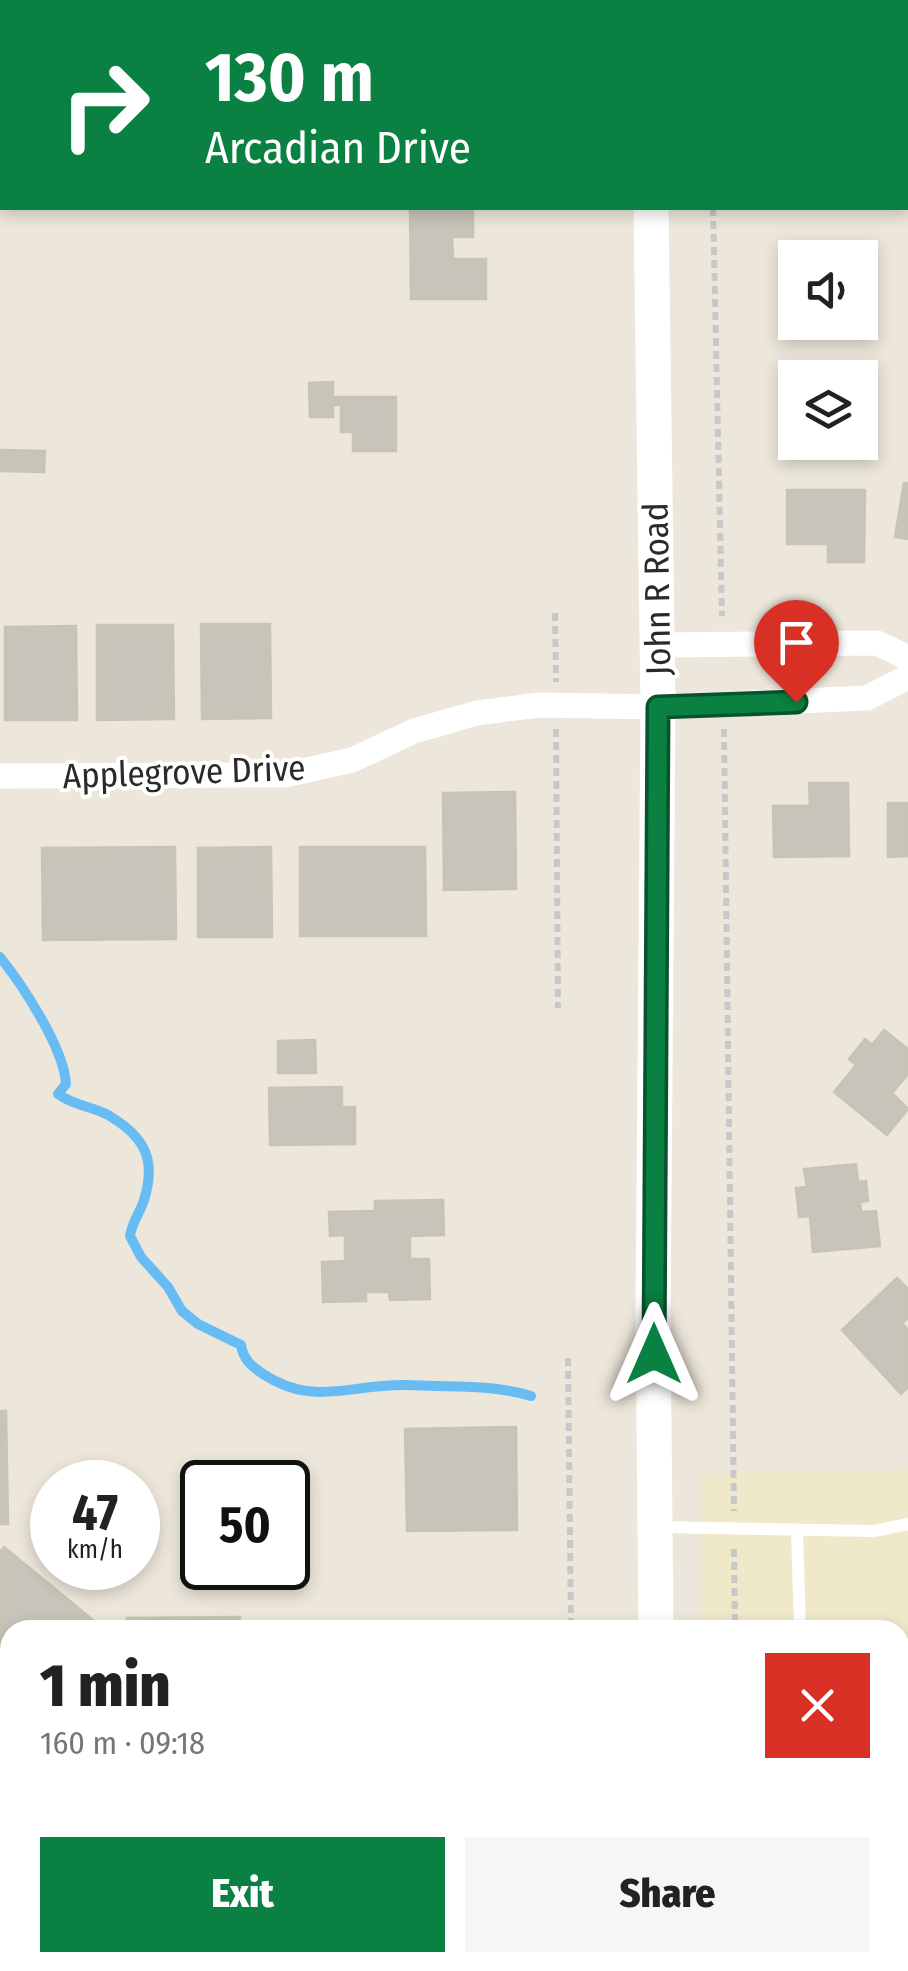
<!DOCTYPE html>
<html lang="en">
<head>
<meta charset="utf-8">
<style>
  body { margin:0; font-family:"Fira Sans Condensed",sans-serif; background:#f6f6f6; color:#222; height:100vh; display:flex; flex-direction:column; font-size:38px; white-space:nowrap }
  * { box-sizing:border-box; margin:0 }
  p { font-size:32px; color:#767676 }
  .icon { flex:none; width:55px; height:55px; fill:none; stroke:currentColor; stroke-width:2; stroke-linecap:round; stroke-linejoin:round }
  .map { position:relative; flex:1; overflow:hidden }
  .details { position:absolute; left:0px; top:1620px; width:910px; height:352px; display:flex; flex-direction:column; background:#fff; border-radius:30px 30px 0 0; box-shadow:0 5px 15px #0003 }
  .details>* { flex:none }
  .guide { position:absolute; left:0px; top:0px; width:910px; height:210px; box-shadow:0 5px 15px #0003; background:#0b8043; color:#fff; overflow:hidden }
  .fabs { position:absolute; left:778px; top:240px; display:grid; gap:20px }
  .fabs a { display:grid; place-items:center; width:100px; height:100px; border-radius:0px; background:#fff; box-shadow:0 5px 15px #0003; font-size:50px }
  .speed { position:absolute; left:30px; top:1460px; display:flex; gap:20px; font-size:50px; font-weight:700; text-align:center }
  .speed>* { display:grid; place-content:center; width:130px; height:130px; border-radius:50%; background:#fff; box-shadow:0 5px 15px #0003; line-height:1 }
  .speed small { font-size:25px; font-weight:400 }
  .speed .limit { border:5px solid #111; border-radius:15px; background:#fff; color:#111 }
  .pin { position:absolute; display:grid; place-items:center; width:85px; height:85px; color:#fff; margin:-102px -42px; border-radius:50% 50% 50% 0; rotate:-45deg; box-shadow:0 0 10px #0007 }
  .pin .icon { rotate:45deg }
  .me { position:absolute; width:110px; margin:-55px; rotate:0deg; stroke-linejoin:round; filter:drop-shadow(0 0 8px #0008) }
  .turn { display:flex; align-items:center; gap:35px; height:210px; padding:0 40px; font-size:45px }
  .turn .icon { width:130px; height:130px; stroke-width:2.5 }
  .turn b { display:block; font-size:70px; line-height:85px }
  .round { display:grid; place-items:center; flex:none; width:105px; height:105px; border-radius:0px; background:#f6f6f6 }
  .head { display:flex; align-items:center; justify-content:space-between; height:170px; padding:0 40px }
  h1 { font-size:60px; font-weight:800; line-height:75px }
  .primary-button { display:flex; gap:20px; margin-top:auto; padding:20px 40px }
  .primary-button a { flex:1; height:115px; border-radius:0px; background:#0b8043; color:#fff; font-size:40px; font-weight:800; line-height:115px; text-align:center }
  .primary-button a+a { background:#f6f6f6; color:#222 }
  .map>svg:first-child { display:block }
</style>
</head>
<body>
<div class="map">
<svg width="908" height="1971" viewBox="0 0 908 1971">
  <rect width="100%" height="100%" fill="#ede7db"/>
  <!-- education -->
  <path fill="#efe8c9" d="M908,1470V1971H702V1962H900V1630H701V1473Z"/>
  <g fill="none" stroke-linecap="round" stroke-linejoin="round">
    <!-- stream -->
    <path stroke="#68bcf4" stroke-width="10" d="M0,957C23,986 64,1048 66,1084L58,1094C74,1106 92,1106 108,1115C144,1136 157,1159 144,1200C140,1213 132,1222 130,1236L141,1257L168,1287L182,1311L198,1324L241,1345C243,1359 251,1366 263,1374C314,1408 353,1383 407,1385C448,1387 491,1384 531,1396"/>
  </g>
  <!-- building -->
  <path fill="#c8c4ba" stroke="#c8c4b4" stroke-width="2.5" d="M410,208H473V237H452L453,259H486V299H411Z
    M333,382V397H396V451H353V432H341V405H333V417H310L309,383Z
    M0,450L45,451L44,472L0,471Z
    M904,483H908V539L895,537Z
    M787,490H865L864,562H828V544H787Z
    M201,624H270L271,718L202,719Z
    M97,625H173L174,719L97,720Z
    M76,626L77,720H5V627Z
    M809,783H848L849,856L774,857L773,806H810Z
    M515,792L516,889L444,890L443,793Z
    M888,803H908V856L888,857Z
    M175,847L176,939L43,940L42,848Z
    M271,847L272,937H198V848Z
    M300,847H425L426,936H300Z
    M884,1030L908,1049V1074L892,1093L908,1109L887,1135L834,1092L856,1065L849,1059L865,1039L872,1045Z
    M315,1040L316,1073H278V1041Z
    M342,1087V1107H355V1144L270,1145L269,1088Z
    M856,1164L858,1182L866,1181L868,1201L860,1202L861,1212L876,1211L880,1246L813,1252L810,1216L799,1217L796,1188L807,1187L804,1169Z
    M443,1200L444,1235L410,1236V1259H429L430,1299L390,1300L389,1292H366V1301L323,1302L322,1262L345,1261V1235L330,1236L329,1212L375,1211V1201Z
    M897,1278L908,1289V1318L902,1323L908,1330V1387L901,1394L842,1330Z
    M0,1411H6L8,1524H0Z
    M516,1427L517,1530L407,1531L405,1429Z
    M4,1547L94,1621L86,1630H10V1687L0,1679V1552Z
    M240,1617V1630H127V1618Z
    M519,1626V1630H405V1628Z
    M379,1627V1630H269V1629Z
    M51,1962H107V1971H51Z"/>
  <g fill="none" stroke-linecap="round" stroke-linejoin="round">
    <!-- path -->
    <path stroke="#c8c8c8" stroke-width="6" stroke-dasharray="8 5" stroke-linecap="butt" d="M709,0V2
      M713,208L722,616
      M555,613L556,682
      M556,729L558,1008
      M724,729L734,1511
      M568,1358L571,1630
      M734,1549L735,1630"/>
    <!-- service -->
    <path stroke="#fff" stroke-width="12" d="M656,1527L874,1531L908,1524
      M797,1530L800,1630
      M900,1843L908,1860
      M900,1945L908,1925
      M661,1969L893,1971"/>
    <!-- minor -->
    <path stroke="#fff" stroke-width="25" d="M658,645L877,643L908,658
      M0,776L285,775L352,760L414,731L477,713L539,705L658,707L867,698L908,677"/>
    <!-- secondary -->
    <path stroke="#fff" stroke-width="35" d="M648,0V2
      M651,208L658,707L653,1317L656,1630
      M658,1962V1971"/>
  </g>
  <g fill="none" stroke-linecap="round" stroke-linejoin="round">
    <defs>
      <path id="route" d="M654,1354L658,707L796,702"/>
    </defs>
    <!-- route casing -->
    <use href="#route" stroke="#07532c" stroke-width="25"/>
    <!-- route -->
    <use href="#route" stroke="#0b8043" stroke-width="18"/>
  </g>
  <g text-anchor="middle" stroke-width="8" stroke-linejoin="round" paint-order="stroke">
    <!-- street labels -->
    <g font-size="35" fill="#2a2a2a" stroke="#fff">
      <text transform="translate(657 589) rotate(-91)" y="12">John R Road</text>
      <text transform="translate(184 772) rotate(-2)" y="12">Applegrove Drive</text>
    </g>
  </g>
</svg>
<div class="fabs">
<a><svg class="icon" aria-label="sound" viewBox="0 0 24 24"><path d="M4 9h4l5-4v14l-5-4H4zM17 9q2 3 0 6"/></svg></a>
<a><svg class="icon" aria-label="layers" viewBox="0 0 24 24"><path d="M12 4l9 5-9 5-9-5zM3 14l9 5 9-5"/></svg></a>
</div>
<div class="speed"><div>47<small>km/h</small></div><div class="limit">50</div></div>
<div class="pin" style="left:796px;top:702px;background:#d93025"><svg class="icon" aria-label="arrive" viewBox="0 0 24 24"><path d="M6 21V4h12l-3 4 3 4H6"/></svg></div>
<svg class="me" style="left:654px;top:1354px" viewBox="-20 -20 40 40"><path d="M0-17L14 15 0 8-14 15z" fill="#0b8043" stroke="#fff" stroke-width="4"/></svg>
<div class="guide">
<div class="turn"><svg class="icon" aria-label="right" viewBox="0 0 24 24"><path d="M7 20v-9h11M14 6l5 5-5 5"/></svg><div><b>130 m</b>Arcadian Drive</div></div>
</div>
<section class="details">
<div class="head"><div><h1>1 min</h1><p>160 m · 09:18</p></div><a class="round" style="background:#d93025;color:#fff"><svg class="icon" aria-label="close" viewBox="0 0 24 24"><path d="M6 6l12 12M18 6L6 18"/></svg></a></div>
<div class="primary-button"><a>Exit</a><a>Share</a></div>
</section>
</div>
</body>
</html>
